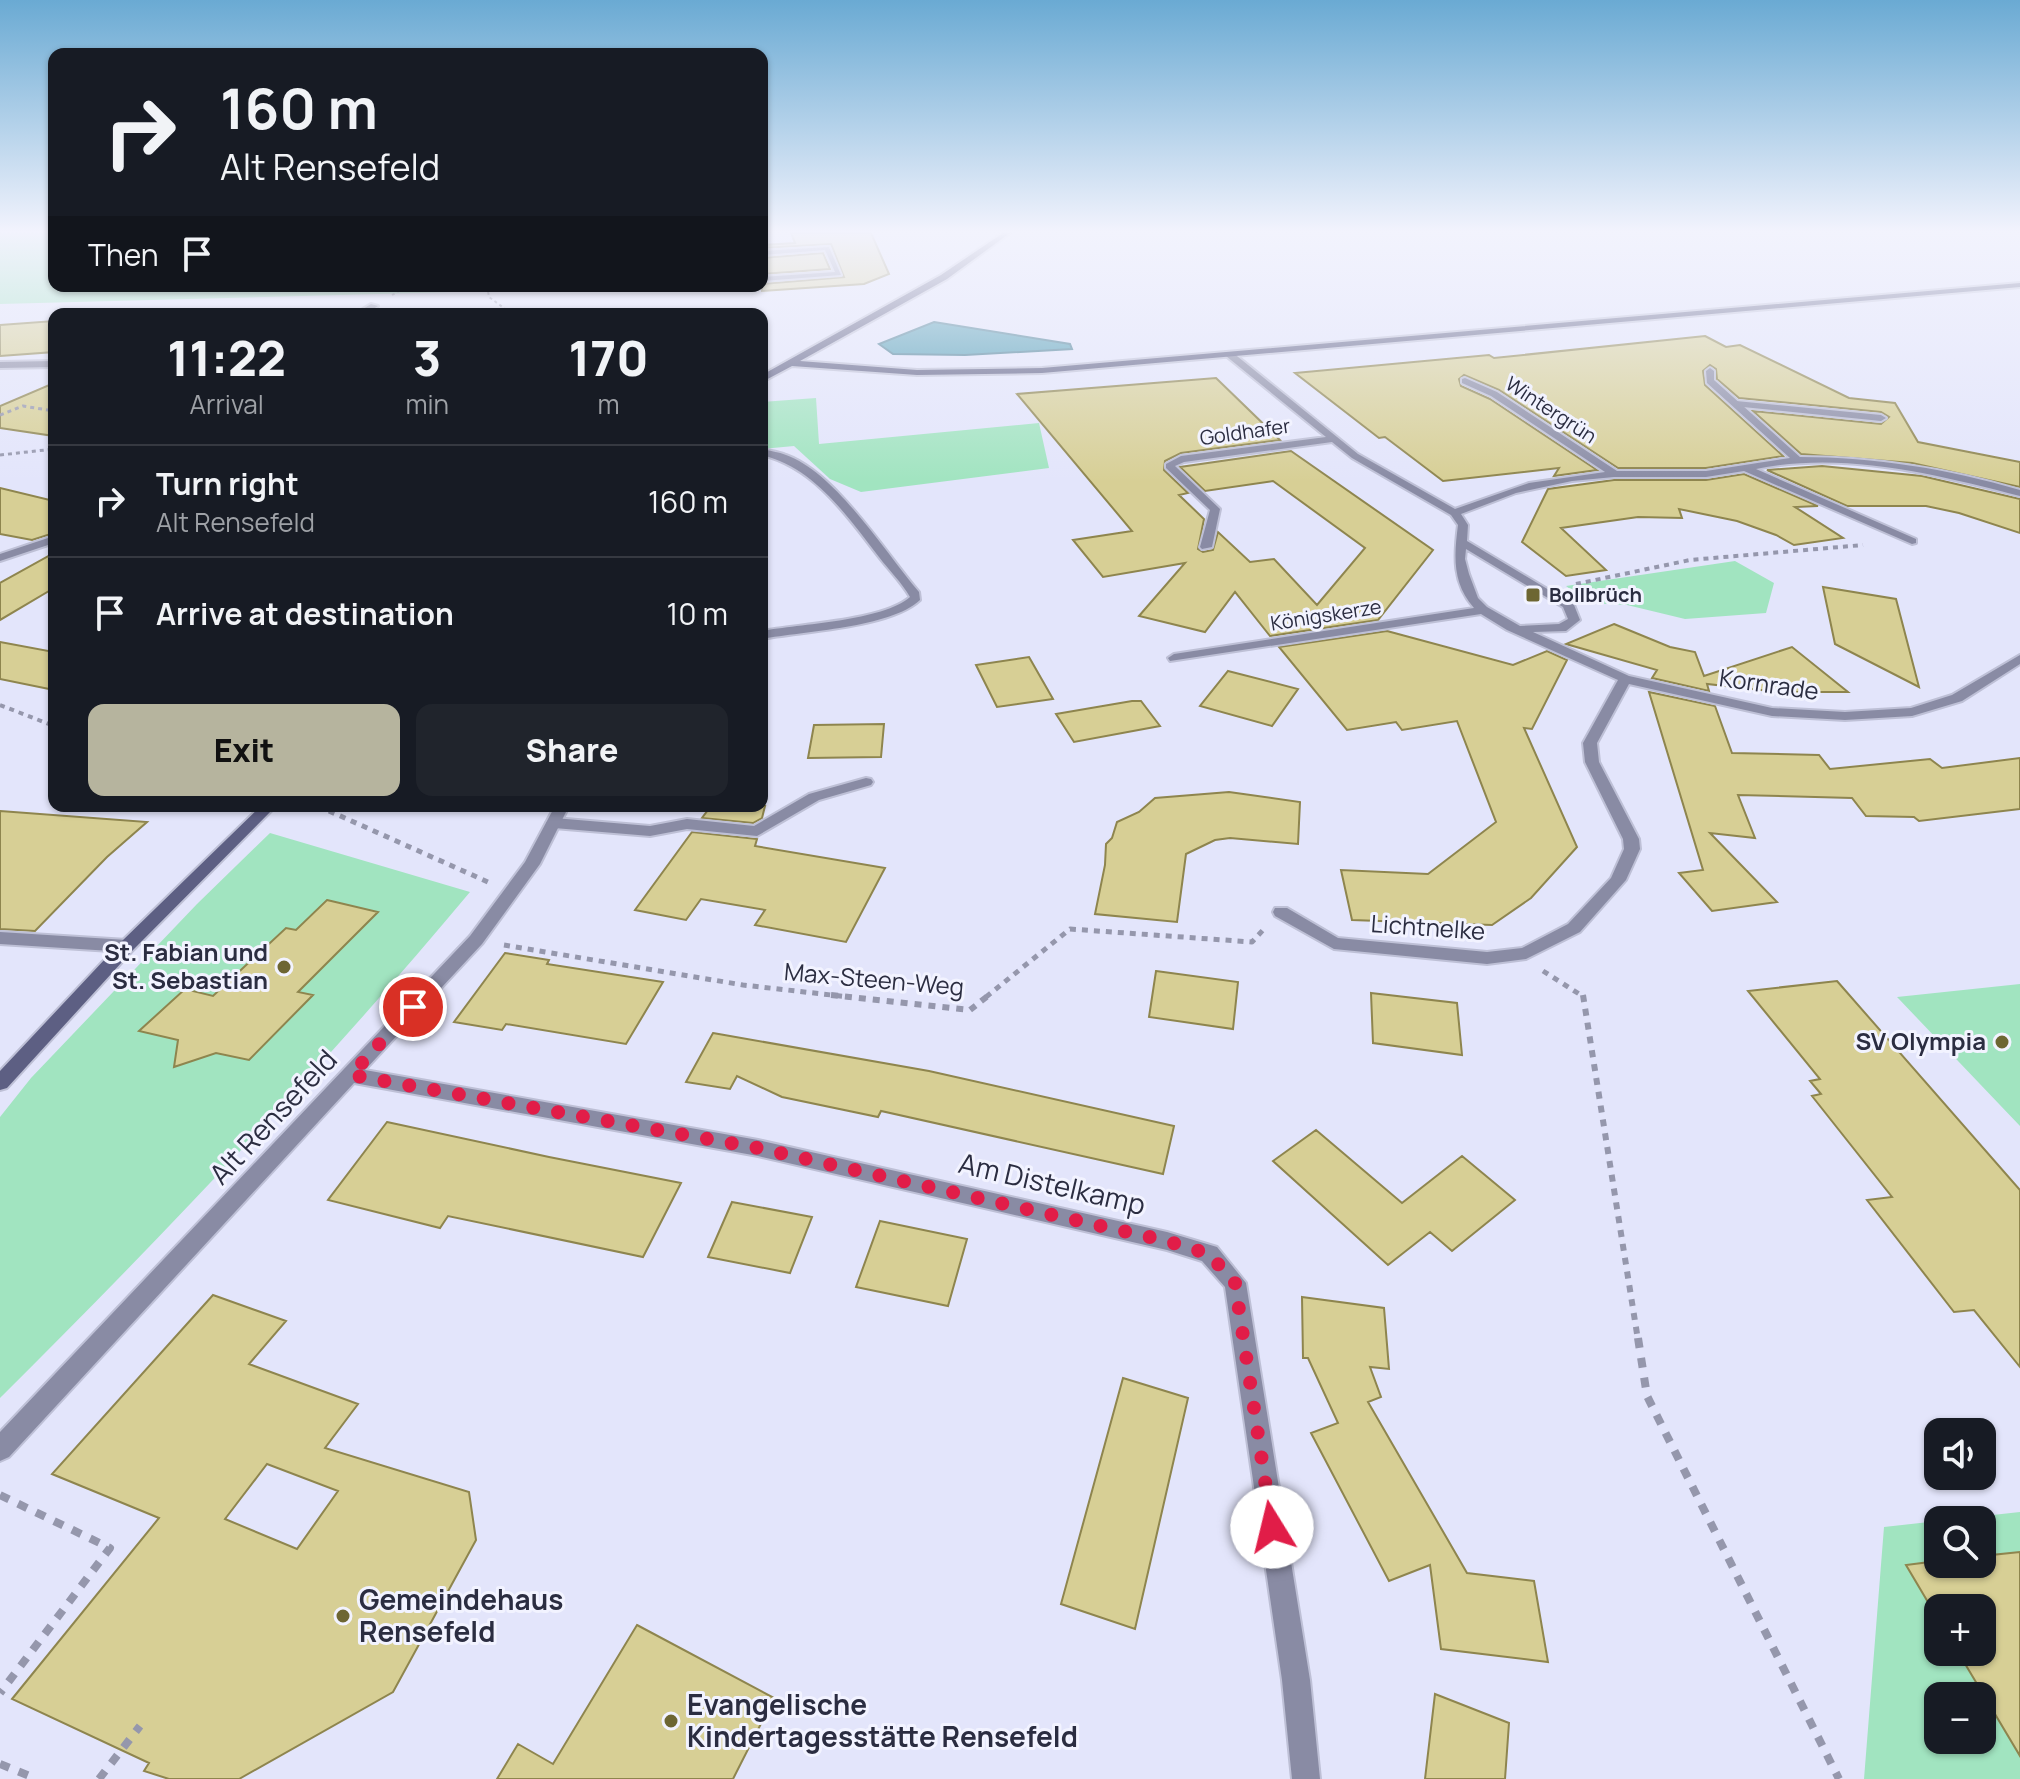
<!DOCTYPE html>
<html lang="en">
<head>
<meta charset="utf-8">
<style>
  body { margin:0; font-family:Manrope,sans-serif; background:#20242c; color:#f1f3f6; height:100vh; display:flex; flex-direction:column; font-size:30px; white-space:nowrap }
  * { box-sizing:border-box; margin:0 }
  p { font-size:26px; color:#9ea1a6 }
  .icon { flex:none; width:44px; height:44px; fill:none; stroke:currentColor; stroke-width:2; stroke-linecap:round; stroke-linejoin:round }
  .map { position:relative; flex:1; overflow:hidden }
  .drawer { position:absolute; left:48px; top:308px; width:720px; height:504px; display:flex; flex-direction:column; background:#171b24; border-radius:16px; box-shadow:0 2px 6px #0004 }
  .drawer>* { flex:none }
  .banner { position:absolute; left:48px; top:48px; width:720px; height:244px; border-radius:16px; box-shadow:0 2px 6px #0004; background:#171b24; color:#f1f3f6; overflow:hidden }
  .controls { position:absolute; left:1924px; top:1418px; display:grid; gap:16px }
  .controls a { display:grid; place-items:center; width:72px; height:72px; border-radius:16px; background:#171b24; box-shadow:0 2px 6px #0004; font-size:40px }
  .pin { position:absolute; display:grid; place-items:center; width:68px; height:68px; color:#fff; margin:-34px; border:4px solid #fff; border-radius:50%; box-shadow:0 2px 8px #0007 }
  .me { position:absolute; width:88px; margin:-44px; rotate:351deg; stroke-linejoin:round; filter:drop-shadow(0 0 6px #0008) }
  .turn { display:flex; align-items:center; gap:28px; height:168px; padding:0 40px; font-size:36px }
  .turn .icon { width:104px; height:104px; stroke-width:2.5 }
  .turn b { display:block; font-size:56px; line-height:68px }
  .then { display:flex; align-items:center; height:76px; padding:0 40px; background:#0003; gap:16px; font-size:30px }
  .eta { display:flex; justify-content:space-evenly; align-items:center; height:136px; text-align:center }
  .eta b { font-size:48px; font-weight:800; line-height:56px }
  .button { display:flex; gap:16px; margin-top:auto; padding:16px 40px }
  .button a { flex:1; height:92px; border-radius:16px; background:#b6b49e; color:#111; font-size:32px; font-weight:800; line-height:92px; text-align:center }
  .button a+a { background:#20242c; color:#f1f3f6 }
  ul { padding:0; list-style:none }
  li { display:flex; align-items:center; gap:24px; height:112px; padding:0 40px; border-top:2px solid #363941 }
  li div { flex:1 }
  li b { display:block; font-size:30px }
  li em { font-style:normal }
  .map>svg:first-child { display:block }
</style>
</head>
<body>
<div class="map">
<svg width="2020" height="1779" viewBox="0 0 2020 1779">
  <rect width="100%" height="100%" fill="#e3e5fb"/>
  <!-- green -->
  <path fill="#a1e4c0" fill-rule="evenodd" d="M0,233H54V286H492V291L0,304Z
    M816,398L819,444L1039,423L1049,468L861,492L830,479L794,446L762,449V402Z
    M1735,561L1774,583L1766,613L1685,619L1627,605L1589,603L1566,586Z
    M270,833L470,892C322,1069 163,1236 0,1398V1117L31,1078L197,904Z
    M2020,984V1126L1897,997Z
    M2020,1512V1779H1864L1884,1527L1938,1521V1564H1982V1520H1947ZM1938,1608H1982V1652H1938ZM1938,1696H1982V1740H1938Z"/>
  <!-- water -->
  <path fill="#4d9bb3" stroke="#437a91" stroke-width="2" d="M934,322L1070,344L1072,349L965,355L893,354L879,344Z"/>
  <!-- building -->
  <path fill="#d7cf95" stroke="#8e854e" stroke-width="2" fill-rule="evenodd" d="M791,233H871L889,274L864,284L762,291V284L844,277L831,244L762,248V245L795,243Z
    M823,253L830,269L762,274V258Z
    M54,321V352L0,356V325Z
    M1705,336L1726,347L1740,345L1849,398L1895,403L1918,442L2020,462V487L1912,463L1801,454L1753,411L1881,424L1889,417L1881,412L1739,398L1717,379L1716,369L1710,365L1703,371L1705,385L1783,456L1706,468H1618L1499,390L1464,375L1459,379L1461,386L1490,399L1597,470L1554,476L1559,468L1443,481L1385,437L1379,438L1295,373L1489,355L1494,358Z
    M1216,378L1280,440L1181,453L1165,461L1164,470L1188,493L1179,495L1204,519L1198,549L1203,552L1213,550L1218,532L1250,562L1274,559L1317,605L1365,548L1273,481L1205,491L1180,467L1291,451L1433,550L1378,620L1270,636L1235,592L1205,632L1139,616L1185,563L1103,577L1073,540L1132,531L1017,394Z
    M54,383V436L0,428V406Z
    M1822,466L1922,476L2020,499V533L1959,513L1926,506H1847L1767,470Z
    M1744,474L1818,506L1795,507L1843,538L1794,545L1776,535L1737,521L1679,509L1682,518L1638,517L1561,528L1606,570L1566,576L1522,542L1548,489L1614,480H1706Z
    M0,488L54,501V533L32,540L0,534Z
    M54,553V588L0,620V583Z
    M1823,587L1896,599L1919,687L1835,644Z
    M1614,624L1670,647L1695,652L1704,676L1792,647L1848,692H1779L1707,684L1709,691L1652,678L1657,670L1566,644Z
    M1387,631L1513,665L1547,651L1567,660L1532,729L1524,728L1577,847L1531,898L1492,925L1352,920L1341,870L1428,874L1496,822L1457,721L1402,730L1396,722L1347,730L1279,647Z
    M0,642L54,652V690L0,679Z
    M1029,657L1053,699L997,707L976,665Z
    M1228,671L1298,689L1272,726L1200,706Z
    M1649,692L1715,706L1732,753L1819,755L1830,769L1930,759L1942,768L2020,758V809L1919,821L1914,817L1866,816L1852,798L1738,795L1755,838L1710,833L1777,902L1712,911L1679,873L1703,870Z
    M1132,701H1141L1160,726L1074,742L1056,714Z
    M884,724L881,757L808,758L814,725Z
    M1229,792L1300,802L1298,844L1230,838L1215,840L1186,854L1177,922L1095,914L1105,865L1106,844L1112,838L1117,822L1139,812L1155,798Z
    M711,806H765L762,818L753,823L702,818Z
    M0,811L147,822L107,857L35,931L0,929Z
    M692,832L757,839L755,846L885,868L846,942L755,925L765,910L701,899L686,920L635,910Z
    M327,900L378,912L298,992L313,995L249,1060L216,1053L174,1067L178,1040L139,1031L185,989L213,996L286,928L296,930Z
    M505,953L549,960L547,964L663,982L626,1044L506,1024L502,1030L454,1022Z
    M1156,971L1238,982L1233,1029L1149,1017Z
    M1837,981L2020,1190V1367L1974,1310L1954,1312L1867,1200L1892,1197L1812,1096L1821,1094L1810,1081L1820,1079L1748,991Z
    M1371,993L1457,1003L1462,1055L1373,1043Z
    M713,1033L929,1071L1174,1126L1163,1174L881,1111L878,1117L782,1097L737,1076L730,1089L686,1082Z
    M387,1122L549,1157L681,1183L643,1257L448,1216L440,1228L328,1200Z
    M1316,1130L1402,1203L1462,1156L1515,1200L1452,1251L1430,1232L1388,1265L1273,1161Z
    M732,1202L812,1217L790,1273L708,1257Z
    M880,1221L967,1239L948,1306L856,1287Z
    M213,1295L286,1321L249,1364L358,1404L325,1448L469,1492L476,1540L393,1692L239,1779H169L144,1771L149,1763L12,1699L159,1518L52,1474ZM267,1464L338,1491L297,1549L225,1519Z
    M1302,1297L1384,1308L1389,1369L1370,1367L1381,1397L1368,1402L1467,1573L1534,1581L1548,1662L1441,1649L1430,1565L1389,1581L1311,1433L1338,1423L1308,1358H1303Z
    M1123,1378L1188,1398L1135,1629L1061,1604Z
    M2020,1552V1756L1958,1652H1982V1608H1938V1619L1906,1565L1938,1561V1564H1982V1556Z
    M637,1625L774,1698L733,1779H497L518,1744L553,1764Z
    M1435,1694L1509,1723L1505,1779H1425Z"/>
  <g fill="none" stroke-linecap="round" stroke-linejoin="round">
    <defs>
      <path id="lane" d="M829,247L841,275L762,281V277L835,272L825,250L762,255V251Z
        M1736,401L1881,415L1886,418L1881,421L1733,406V402Z
        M762,449C770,451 779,452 786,455C836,473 884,551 919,592L920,600C890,628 804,631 762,639V631C799,624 883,621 910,597C902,583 889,570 879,557C847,516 815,468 762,455Z
        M866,778L871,779L873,782L871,785L819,800L757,836L687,829L650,836L554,828L546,823L554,818L650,826L687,819L754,826L809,794Z
        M0,932L127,940L135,946L127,952L0,944Z"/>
      <path id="street" d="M371,304L378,306L365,314H355Z
        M1226,352H1232L1358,454L1455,509L1529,483L1605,472L1491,396L1462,383V379L1465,378L1497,392L1617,471H1706L1790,458L1707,383L1706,371L1710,368L1714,371V380L1800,457C1875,457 1948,469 2020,490V496C1935,474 1843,451 1756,469L1916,539V543L1912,544L1744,471L1706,477H1614L1572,481L1516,493L1461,514L1468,525L1467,541L1574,605L1580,620L1566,631L1533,632L1629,676L1772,708L1845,712L1911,708L1952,695L2020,655V664L1962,701L1912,716L1845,720L1772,716L1629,684L1597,743L1599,762L1639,839L1640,849L1626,880L1580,932L1526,959L1487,964L1334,949L1275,916L1273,912L1275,908H1287L1338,938L1487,952L1522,948L1568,924L1611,878L1624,849L1623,839L1585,762L1583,743L1618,680L1507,630L1481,614L1170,661L1168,658L1174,654L1474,608C1452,583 1454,556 1458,525L1451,515L1352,458L1332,442L1184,462L1175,466L1220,509L1212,547L1202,549L1200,547L1210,510L1166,468V464L1181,456L1326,437L1226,356ZM1466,549L1563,607L1568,619L1559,624L1520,626L1487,607L1478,598L1469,574L1465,559Z
        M54,361V367L0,368V362Z
        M54,536V543L0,561V554Z
        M555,806H569L540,864L482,944L365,1070L758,1140L1167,1232L1217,1247L1246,1283L1310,1680L1320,1779H1292L1282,1680L1225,1287L1202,1261L1167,1250L758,1156L354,1083L9,1457L0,1461V1432L470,936L525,862Z"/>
      <path id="secondary" d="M1003,233H1010L947,279L800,361L917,370L1042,368L2020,283V287L1042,373L917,375L792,366L762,382V375L941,275Z
        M261,806H276L133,950L7,1088L0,1090V1071L121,942Z"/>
    </defs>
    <!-- lane casing -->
    <use href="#lane" stroke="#bec0d6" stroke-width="4"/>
    <!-- street casing -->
    <use href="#street" stroke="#bec0d6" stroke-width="4"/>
    <!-- secondary casing -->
    <use href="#secondary" stroke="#bec0d6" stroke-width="4"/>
    <!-- path-far5 -->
    <path stroke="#9597ac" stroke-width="2" stroke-dasharray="3 3" stroke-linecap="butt" d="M487,286L489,297L512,314
      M392,295L408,286"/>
    <!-- path-far4 -->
    <path stroke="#9597ac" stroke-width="3" stroke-dasharray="4 4" stroke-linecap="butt" d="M0,415L23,406L54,411
      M0,455L54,449"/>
    <!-- path-far3 -->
    <path stroke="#9597ac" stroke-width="4" stroke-dasharray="5 5" stroke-linecap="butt" d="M1576,584L1690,560L1863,545
      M0,705L54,726"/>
    <!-- path-far2 -->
    <path stroke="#9597ac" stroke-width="5" stroke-dasharray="6 6" stroke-linecap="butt" d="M318,806L488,882
      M504,945L743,985L849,997
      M1543,971L1584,997
      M986,997L1070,929L1252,942L1263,930"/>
    <!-- path-far1 -->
    <path stroke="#9597ac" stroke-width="6" stroke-dasharray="7 7" stroke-linecap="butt" d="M831,995L970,1010L989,995
      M1583,995L1638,1340"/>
    <!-- path -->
    <path stroke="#9597ac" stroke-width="8" stroke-dasharray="10 10" stroke-linecap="butt" d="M1638,1338L1647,1396L1839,1779
      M0,1495L110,1548L0,1693
      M0,1764L37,1779
      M99,1779L140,1726"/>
    <!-- lane -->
    <use href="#lane" fill="#898ba4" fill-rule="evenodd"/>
    <!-- street -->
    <use href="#street" fill="#898ba4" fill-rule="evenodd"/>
    <!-- secondary -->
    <use href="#secondary" fill="#5d5f83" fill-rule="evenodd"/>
  </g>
  <!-- sky -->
  <linearGradient id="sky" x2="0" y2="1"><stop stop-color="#6aaad3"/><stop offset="0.48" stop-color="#f2f3fd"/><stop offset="1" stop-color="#f2f3fd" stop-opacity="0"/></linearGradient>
  <rect width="2020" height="482" fill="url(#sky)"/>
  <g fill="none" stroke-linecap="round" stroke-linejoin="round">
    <!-- route -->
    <path stroke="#e11d48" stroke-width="14" stroke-dasharray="0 25.2" d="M413,1007L351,1075L758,1148L1167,1241L1209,1254L1235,1283L1272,1527"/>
  </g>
  <!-- markers -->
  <g fill="#6d6632" stroke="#f2f3ff" stroke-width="3">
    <rect x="1525" y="587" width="16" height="16" rx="4"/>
    <circle cx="284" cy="967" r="8"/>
    <circle cx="2002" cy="1042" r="8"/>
    <circle cx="343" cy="1616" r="8"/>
    <circle cx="671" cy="1721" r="8"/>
  </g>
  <g text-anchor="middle" stroke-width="6" stroke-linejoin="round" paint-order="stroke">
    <!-- far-street labels -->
    <g font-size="20" fill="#2b2d41" stroke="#f2f3ff">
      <text transform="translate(1551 410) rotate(33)" y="7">Wintergrün</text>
      <text transform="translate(1245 432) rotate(-8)" y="7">Goldhafer</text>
      <text transform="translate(1326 615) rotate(-9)" y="7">Königskerze</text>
    </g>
    <!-- far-poi labels -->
    <g font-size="20" font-weight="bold" fill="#2b2d41" stroke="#f2f3ff" text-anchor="start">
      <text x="1549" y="602">Bollbrüch</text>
    </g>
    <!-- street labels -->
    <g font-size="24" fill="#2b2d41" stroke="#f2f3ff">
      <text transform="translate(1769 685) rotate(8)" y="8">Kornrade</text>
      <text transform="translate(1428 928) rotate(4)" y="8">Lichtnelke</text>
      <text transform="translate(874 980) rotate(5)" y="8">Max-Steen-Weg</text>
    </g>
    <!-- poi labels -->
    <g font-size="24" font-weight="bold" fill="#2b2d41" stroke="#f2f3ff" text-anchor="end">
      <text x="268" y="961">St. Fabian und<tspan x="268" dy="28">St. Sebastian</tspan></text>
      <text x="1986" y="1050">SV Olympia</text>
    </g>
    <!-- near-street labels -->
    <g font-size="28" fill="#2b2d41" stroke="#f2f3ff">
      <text transform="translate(273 1117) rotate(-47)" y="10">Alt Rensefeld</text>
      <text transform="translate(1052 1184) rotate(13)" y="10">Am Distelkamp</text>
    </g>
    <!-- near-poi labels -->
    <g font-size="28" font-weight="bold" fill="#2b2d41" stroke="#f2f3ff" text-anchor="start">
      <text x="359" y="1610">Gemeindehaus<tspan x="359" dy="32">Rensefeld</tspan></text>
      <text x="687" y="1715">Evangelische<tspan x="687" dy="32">Kindertagesstätte Rensefeld</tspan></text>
    </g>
  </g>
</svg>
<div class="controls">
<a><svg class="icon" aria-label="sound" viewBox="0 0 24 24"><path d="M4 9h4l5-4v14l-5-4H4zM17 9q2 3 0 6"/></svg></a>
<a><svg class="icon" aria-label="search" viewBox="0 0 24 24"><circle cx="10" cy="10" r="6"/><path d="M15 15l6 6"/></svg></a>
<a>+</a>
<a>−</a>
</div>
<div class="pin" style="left:413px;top:1007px;background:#d93025"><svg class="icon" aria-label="arrive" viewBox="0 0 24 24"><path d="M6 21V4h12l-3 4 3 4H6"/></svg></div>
<svg class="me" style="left:1272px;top:1527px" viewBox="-20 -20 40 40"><circle r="19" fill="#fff"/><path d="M0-13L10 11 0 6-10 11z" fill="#e11d48"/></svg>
<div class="banner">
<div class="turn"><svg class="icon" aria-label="right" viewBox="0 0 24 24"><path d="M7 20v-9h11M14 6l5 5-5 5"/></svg><div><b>160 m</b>Alt Rensefeld</div></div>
<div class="then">Then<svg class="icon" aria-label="arrive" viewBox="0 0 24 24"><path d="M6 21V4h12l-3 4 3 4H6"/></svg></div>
</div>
<section class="drawer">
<div class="eta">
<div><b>11:22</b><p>Arrival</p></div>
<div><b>3</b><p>min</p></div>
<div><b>170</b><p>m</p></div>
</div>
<ul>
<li><svg class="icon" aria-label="right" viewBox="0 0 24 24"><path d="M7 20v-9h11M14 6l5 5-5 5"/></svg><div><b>Turn right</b><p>Alt Rensefeld</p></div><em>160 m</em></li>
<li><svg class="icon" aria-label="arrive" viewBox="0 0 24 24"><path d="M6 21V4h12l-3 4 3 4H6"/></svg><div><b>Arrive at destination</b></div><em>10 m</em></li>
</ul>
<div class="button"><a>Exit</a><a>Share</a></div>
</section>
</div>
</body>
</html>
